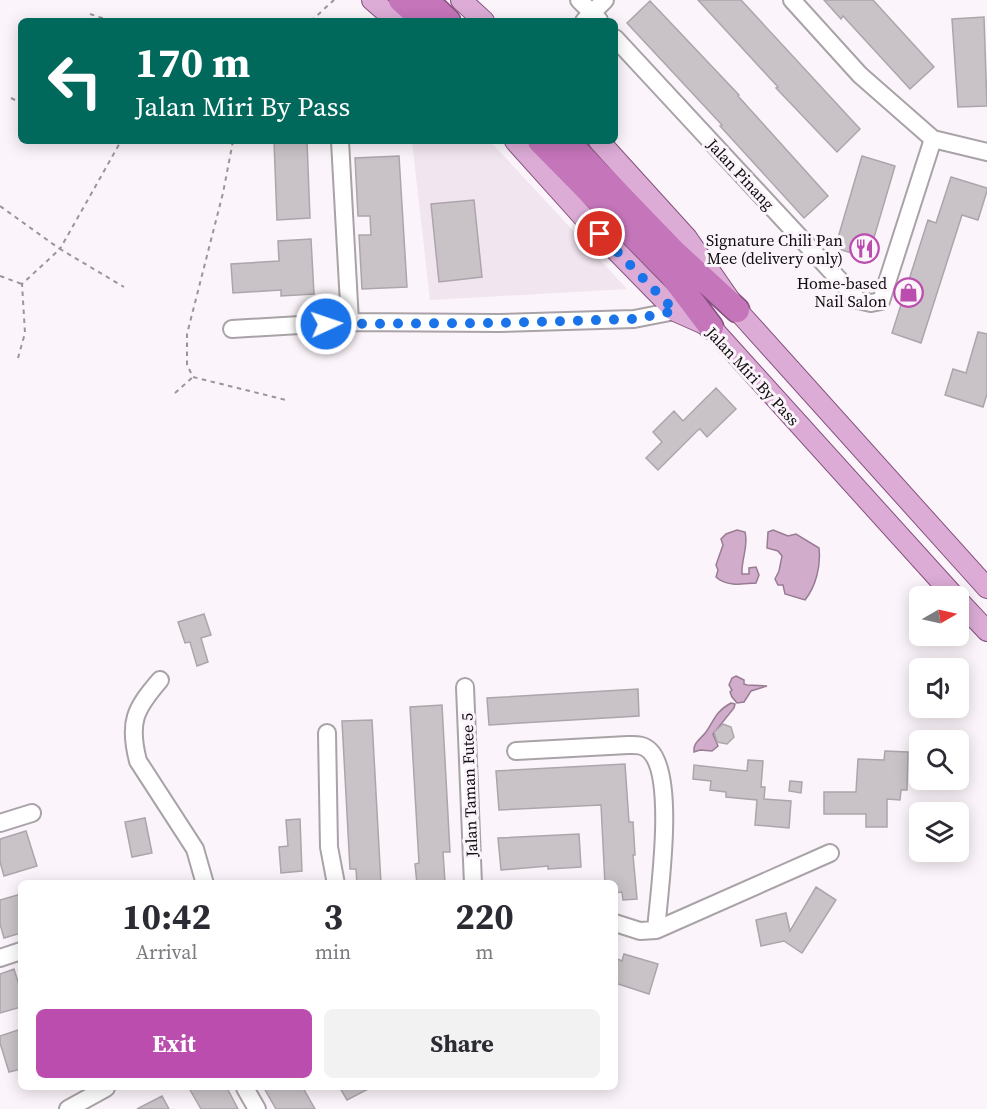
<!DOCTYPE html>
<html lang="en">
<head>
<meta charset="utf-8">
<style>
  body { margin:0; font-family:"Source Serif 4",serif; background:#f2f2f3; color:#2b2b33; height:100vh; display:flex; flex-direction:column; font-size:22px; white-space:nowrap }
  * { box-sizing:border-box; margin:0 }
  p { font-size:20px; color:#7c7c81 }
  .icon { flex:none; width:33px; height:33px; fill:none; stroke:currentColor; stroke-width:2; stroke-linecap:round; stroke-linejoin:round }
  .map { position:relative; flex:1; overflow:hidden }
  .sheet { position:absolute; left:18px; top:880px; width:600px; height:210px; display:flex; flex-direction:column; background:#fff; border-radius:9px; box-shadow:0 3px 15px #0003 }
  .sheet>* { flex:none }
  .guide { position:absolute; left:18px; top:18px; width:600px; height:126px; border-radius:9px; box-shadow:0 3px 15px #0003; background:#00695c; color:#fff; overflow:hidden }
  .needle { width:39px; rotate:81deg }
  .tools { position:absolute; left:909px; top:586px; display:grid; gap:12px }
  .tools a { display:grid; place-items:center; width:60px; height:60px; border-radius:9px; background:#fff; box-shadow:0 3px 15px #0003; font-size:30px }
  .pin { position:absolute; display:grid; place-items:center; width:51px; height:51px; color:#fff; margin:-26px; border:3px solid #fff; border-radius:50%; box-shadow:0 2px 6px #0007 }
  .me { position:absolute; width:66px; margin:-33px; rotate:87deg; stroke-linejoin:round; filter:drop-shadow(0 0 4px #0008) }
  .turn { display:flex; align-items:center; gap:21px; height:126px; padding:0 18px; font-size:27px }
  .turn .icon { width:78px; height:78px; stroke-width:2.5 }
  .turn b { display:block; font-size:42px; line-height:51px }
  .eta { display:flex; justify-content:space-evenly; align-items:center; height:102px; text-align:center }
  .eta b { font-size:36px; font-weight:700; line-height:42px }
  .cta { display:flex; gap:12px; margin-top:auto; padding:12px 18px }
  .cta a { flex:1; height:69px; border-radius:9px; background:#ba4dad; color:#fff; font-size:24px; font-weight:700; line-height:69px; text-align:center }
  .cta a+a { background:#f2f2f3; color:#2b2b33 }
  .map>svg:first-child { display:block }
</style>
</head>
<body>
<div class="map">
<svg width="987" height="1109" viewBox="0 0 987 1109">
  <rect width="100%" height="100%" fill="#fbf4fa"/>
  <!-- built -->
  <path fill="#f1e5ef" d="M412,141H490L627,289L430,300Z"/>
  <!-- water -->
  <path fill="#d2accb" stroke="#987c93" stroke-width="1.5" d="M737,530L745,532C749,546 741,559 742,574H749V568L756,567L759,575L756,583C744,584 726,587 716,577L718,570L716,565L723,545L721,539L726,534Z
    M773,530L788,536L796,534L819,548C821,566 816,586 805,600L785,594L783,585H778L775,579L779,571L782,556L778,551L767,548L768,532Z
    M736,676L744,680V684L747,685L767,686L751,691L744,702L737,703L732,697L730,692L732,690L729,685L732,678Z
    M731,703L735,704L734,708L713,734L718,746L712,751L700,750L694,752C693,742 701,739 706,732C715,719 715,712 731,703Z"/>
  <!-- building -->
  <path fill="#c9c3c8" stroke="#aca5ab" stroke-width="1.5" d="M698,0H741L860,129L837,152L776,88L778,87Z
    M824,0H873L934,67L910,89L843,16L841,19Z
    M650,1L739,95L738,96L828,196L804,218L720,126L722,125L627,23Z
    M984,17L987,106L958,107L952,19Z
    M274,141H307L310,218L277,220Z
    M399,156L407,287L362,289L359,235H371L370,216H358L355,158Z
    M862,156L895,166L868,258L835,248Z
    M951,177L987,188V191L978,220L962,215L921,343L892,333L928,220L936,223Z
    M474,200L482,277L439,282L431,204Z
    M311,239L314,294L281,296V290L233,293L231,264L279,261L278,241Z
    M978,332L987,334V394L983,407L945,395L953,369L966,373Z
    M716,388L736,409L707,437L700,429L698,430L658,470L646,458L662,442L653,432L674,411L683,421Z
    M204,614L211,635L201,638L208,662L197,666L190,642L185,643L178,622Z
    M638,689L639,716L489,725L487,698Z
    M442,705L450,852H443L445,882L417,884L415,864L419,863L410,707Z
    M372,720L381,884H357L356,869H350L342,721Z
    M723,724L731,727L734,737L727,744L717,742L714,732Z
    M885,751L908,752L907,790H901L900,800L887,799V827H866V814H824V792H856L858,759L884,760Z
    M748,760L763,761L761,787H765L764,799L791,801L789,828L755,825L757,800L726,797V792L710,790L711,781L693,779L694,765L747,771Z
    M625,764L629,822H633L635,855H633L637,899L623,900L622,892L615,893V884H605L601,805L499,810L496,771Z
    M790,781L802,782L801,793L789,791Z
    M145,818L152,853L132,857L125,822Z
    M300,819L302,871L281,873L279,847L288,846L286,820Z
    M26,831L37,866L4,876L0,862V839Z
    M579,834L581,867L548,869V866L501,870L498,838Z
    M816,887L836,900L802,953L784,941L761,946L756,920L786,913L790,931Z
    M21,894V933L4,938L0,924V900Z
    M624,954L658,964L649,994L615,983V958L622,961Z
    M14,969L21,991V1007L0,1013V974Z
    M21,1029V1069L9,1072L0,1043V1036Z
    M189,1088H227L238,1109H201Z
    M264,1088H303L315,1109H276Z
    M340,1088H370L347,1100Z
    M162,1096L169,1109H137Z"/>
  <g fill="none" stroke-linecap="round" stroke-linejoin="round">
    <defs>
      <path id="minor" d="M579,0L599,20
        M792,0L860,75L933,139L987,152
        M584,21L605,0
        M615,38L858,300L871,303L881,301L933,139
        M340,141L350,322
        M232,329L350,322L499,323L634,319L675,311
        M160,680C135,709 128,722 138,761L195,849L205,884
        M465,687L473,884
        M327,733L329,847L336,884
        M516,751L628,745C636,745 643,744 650,751C676,777 659,893 656,930
        M0,823L32,813
        M615,923L640,931L656,930L830,853
        M0,958L21,951
        M245,1088L257,1109
        M68,1109L106,1088"/>
      <path id="major" d="M372,0L396,21
        M461,0L484,21
        M515,141L585,219L675,311L711,327L955,597
        M599,141L687,238L737,310L987,588
        M958,600L987,631"/>
      <path id="highway" d="M401,0L424,21
        M426,0L448,21
        M540,141L671,274L711,327
        M567,141L674,252L737,310"/>
    </defs>
    <!-- minor casing -->
    <use href="#minor" stroke="#a9a2a7" stroke-width="20"/>
    <!-- major casing -->
    <use href="#major" stroke="#85517e" stroke-width="22"/>
    <!-- highway casing -->
    <use href="#highway" stroke="#85517e" stroke-width="27"/>
    <!-- path -->
    <path stroke="#999599" stroke-width="2" stroke-dasharray="4.5 4.5" stroke-linecap="butt" d="M90,14L111,21
      M311,21L334,0
      M11,98L21,103
      M233,141L223,193L187,334V365L193,377L286,400
      M0,206L60,249L121,141
      M0,276L22,284
      M18,358L25,333L22,284L60,249L124,287
      M175,393L193,377"/>
    <!-- minor -->
    <use href="#minor" stroke="#fff" stroke-width="16"/>
    <!-- major -->
    <use href="#major" stroke="#dcacd6" stroke-width="20"/>
    <!-- highway -->
    <use href="#highway" stroke="#c575ba" stroke-width="24"/>
  </g>
  <g fill="none" stroke-linecap="round" stroke-linejoin="round">
    <!-- route -->
    <path stroke="#1a73e8" stroke-width="10" stroke-dasharray="0 18" d="M326,324L498,323L634,319L675,311L600,234"/>
  </g>
  <!-- icons -->
  <defs>
    <symbol id="restaurant-ring" viewBox="-11 -11 22 22"><circle r="9.5" fill="#fbf4fa" stroke="#ba4dad" stroke-width="1.5"/><path d="M-5-6h1v4h1v-4h1v4h1v-4h1v5L-1.5 .5V6h-2V.5L-5-1ZM5-6V6H3V1.5H1.5Q1.5-4 5-6Z" fill="#ba4dad"/></symbol>
    <symbol id="shop-ring" viewBox="-11 -11 22 22"><circle r="9.5" fill="#fbf4fa" stroke="#ba4dad" stroke-width="1.5"/><path d="M-5-2.5h2.3a2.7 3.5 0 0 1 5.4 0H5L5.5 6h-11ZM-1.5-2.5h3a1.5 2.3 0 0 0-3 0Z" fill="#ba4dad"/></symbol>
  </defs>
  <g fill-rule="evenodd">
    <use href="#restaurant-ring" x="848" y="232" width="33" height="33"/>
    <use href="#shop-ring" x="892" y="276" width="33" height="33"/>
  </g>
  <g text-anchor="middle" stroke-width="6" stroke-linejoin="round" paint-order="stroke">
    <!-- street labels -->
    <g font-size="16" fill="#0f0d0f" stroke="#fbf4fa">
      <text transform="translate(741 174) rotate(47)" y="6">Jalan Pinang</text>
      <text transform="translate(753 376) rotate(47)" y="6">Jalan Miri By Pass</text>
      <text transform="translate(469 785) rotate(-92)" y="6">Jalan Taman Futee 5</text>
    </g>
    <!-- poi labels -->
    <g font-size="16" fill="#0f0d0f" stroke="#fbf4fa" text-anchor="end">
      <text x="843" y="246">Signature Chili Pan<tspan x="843" dy="18">Mee (delivery only)</tspan></text>
      <text x="887" y="289">Home-based<tspan x="887" dy="18">Nail Salon</tspan></text>
    </g>
  </g>
</svg>
<div class="tools">
<a><svg class="needle" viewBox="-14 -14 28 28"><path d="M0-13l5 13h-10z" fill="#e53935"/><path d="M0 13l5-13h-10z" fill="#7c7c81"/></svg></a>
<a><svg class="icon" aria-label="sound" viewBox="0 0 24 24"><path d="M4 9h4l5-4v14l-5-4H4zM17 9q2 3 0 6"/></svg></a>
<a><svg class="icon" aria-label="search" viewBox="0 0 24 24"><circle cx="10" cy="10" r="6"/><path d="M15 15l6 6"/></svg></a>
<a><svg class="icon" aria-label="layers" viewBox="0 0 24 24"><path d="M12 4l9 5-9 5-9-5zM3 14l9 5 9-5"/></svg></a>
</div>
<div class="pin" style="left:600px;top:234px;background:#d93025"><svg class="icon" aria-label="arrive" viewBox="0 0 24 24"><path d="M6 21V4h12l-3 4 3 4H6"/></svg></div>
<svg class="me" style="left:326px;top:324px" viewBox="-20 -20 40 40"><circle r="17" fill="#1a73e8" stroke="#fff" stroke-width="3"/><path d="M0-11L8 9 0 5-8 9z" fill="#fff"/></svg>
<div class="guide">
<div class="turn"><svg class="icon" aria-label="left" viewBox="0 0 24 24"><path d="M17 20v-9H6M10 6l-5 5 5 5"/></svg><div><b>170 m</b>Jalan Miri By Pass</div></div>
</div>
<section class="sheet">
<div class="eta">
<div><b>10:42</b><p>Arrival</p></div>
<div><b>3</b><p>min</p></div>
<div><b>220</b><p>m</p></div>
</div>
<div class="cta"><a>Exit</a><a>Share</a></div>
</section>
</div>
</body>
</html>
